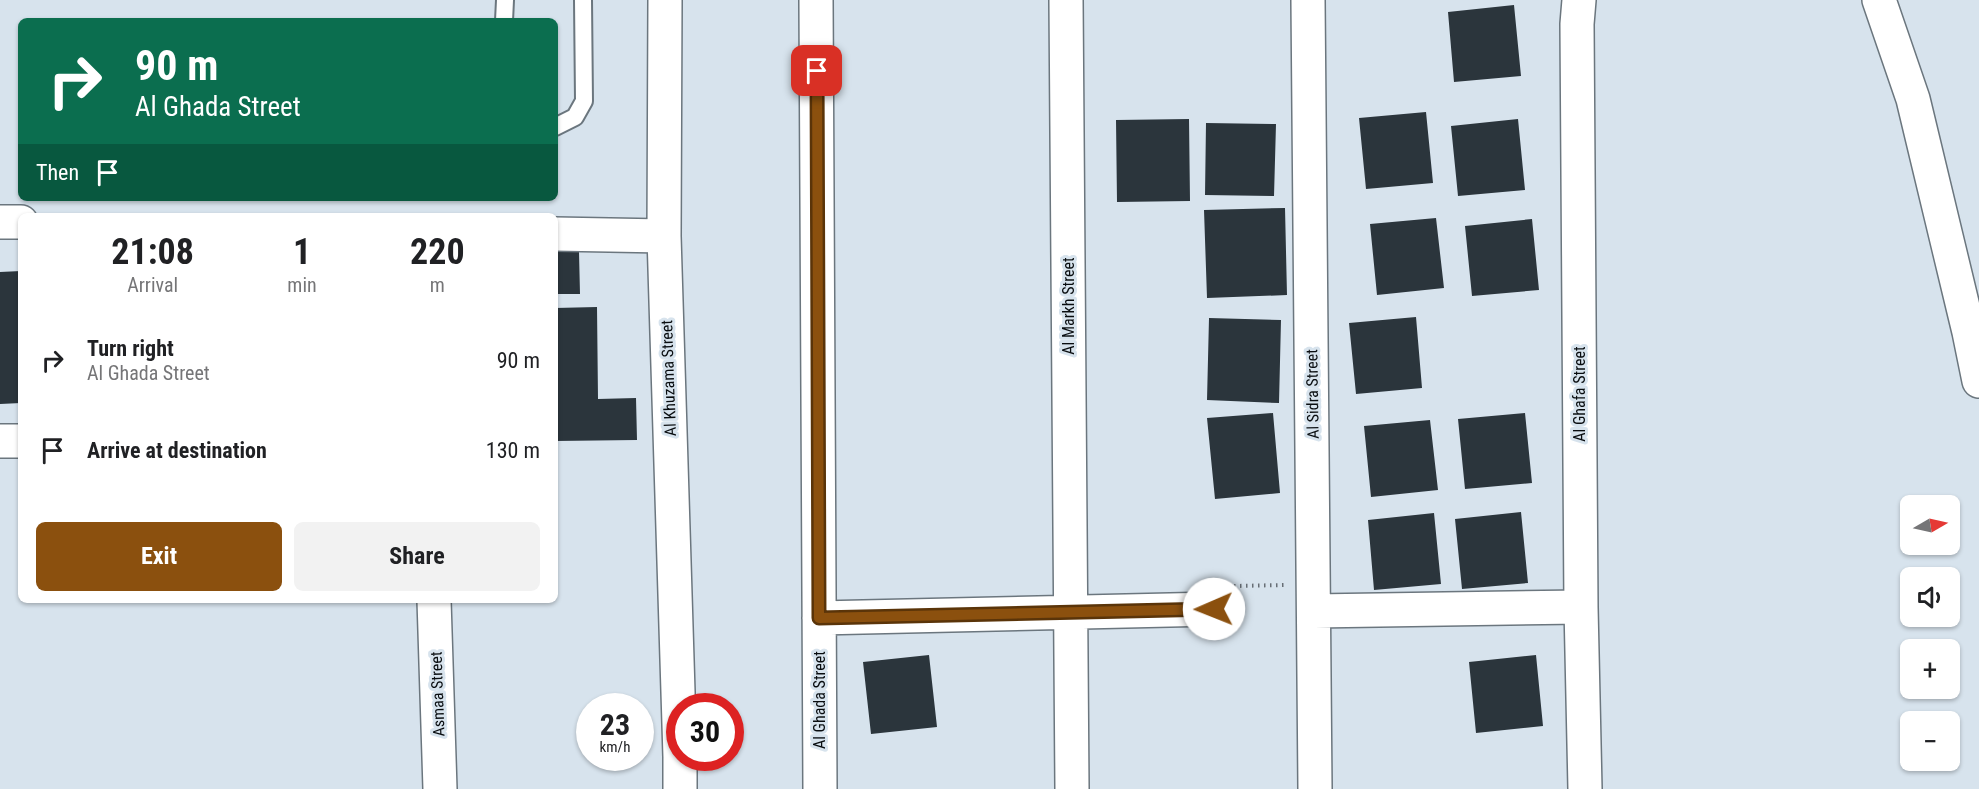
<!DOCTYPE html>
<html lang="en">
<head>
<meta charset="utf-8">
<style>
  body { margin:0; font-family:"Roboto Condensed",sans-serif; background:#f2f2f2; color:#202124; height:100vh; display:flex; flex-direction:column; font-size:22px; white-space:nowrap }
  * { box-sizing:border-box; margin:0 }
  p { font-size:20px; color:#757577 }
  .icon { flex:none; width:33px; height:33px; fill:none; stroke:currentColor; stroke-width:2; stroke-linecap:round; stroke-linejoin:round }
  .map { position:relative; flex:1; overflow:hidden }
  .details { position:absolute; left:18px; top:213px; width:540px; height:390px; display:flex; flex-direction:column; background:#fff; border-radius:9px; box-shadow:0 2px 4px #0004 }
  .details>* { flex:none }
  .banner { position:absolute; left:18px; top:18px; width:540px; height:183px; border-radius:9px; box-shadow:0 2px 4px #0004; background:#0b6e4f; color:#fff; overflow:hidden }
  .needle { width:39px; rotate:81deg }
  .fabs { position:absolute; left:1900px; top:495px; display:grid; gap:12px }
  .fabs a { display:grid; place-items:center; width:60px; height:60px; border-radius:9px; background:#fff; box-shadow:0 2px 4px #0004; font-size:30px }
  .speed { position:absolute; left:576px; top:693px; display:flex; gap:12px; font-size:30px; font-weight:700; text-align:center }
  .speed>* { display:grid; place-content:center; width:78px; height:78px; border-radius:50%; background:#fff; box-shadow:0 2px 4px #0004; line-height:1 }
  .speed small { font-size:15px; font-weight:400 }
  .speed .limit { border:9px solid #d22; background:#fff; color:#111 }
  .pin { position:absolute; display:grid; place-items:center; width:51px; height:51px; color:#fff; margin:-26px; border-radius:12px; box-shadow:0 3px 9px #0006 }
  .me { position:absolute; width:66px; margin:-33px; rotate:269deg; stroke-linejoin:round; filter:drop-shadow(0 0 4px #0008) }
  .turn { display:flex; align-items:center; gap:21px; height:126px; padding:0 18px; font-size:27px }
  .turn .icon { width:78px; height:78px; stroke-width:2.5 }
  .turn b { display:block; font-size:42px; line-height:51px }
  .then { display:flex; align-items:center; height:57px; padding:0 18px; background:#0003; gap:12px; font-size:22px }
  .eta { display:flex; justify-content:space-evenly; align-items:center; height:102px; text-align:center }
  .eta b { font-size:36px; font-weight:700; line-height:42px }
  .button { display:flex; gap:12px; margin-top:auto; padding:12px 18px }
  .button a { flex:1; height:69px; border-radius:9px; background:#8b500e; color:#fff; font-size:24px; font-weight:700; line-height:69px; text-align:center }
  .button a+a { background:#f2f2f2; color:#202124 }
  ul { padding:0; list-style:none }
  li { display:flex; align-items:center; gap:18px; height:90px; padding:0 18px }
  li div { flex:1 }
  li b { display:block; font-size:22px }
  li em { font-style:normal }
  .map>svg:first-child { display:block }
</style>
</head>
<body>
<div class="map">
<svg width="1979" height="789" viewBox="0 0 1979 789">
  <rect width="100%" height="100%" fill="#d7e3ed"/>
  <!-- building -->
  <path fill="#2b353c" d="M1514,5L1521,76L1454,82L1448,12Z
    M1426,112L1433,183L1366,189L1359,118Z
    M1189,119L1190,201L1117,202L1116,120Z
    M1518,119L1525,190L1458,196L1451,126Z
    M1206,123L1276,124L1274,196L1205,195Z
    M1285,208L1287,295L1207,298L1204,210Z
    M1436,218L1444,288L1377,295L1370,224Z
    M1532,219L1539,290L1472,296L1465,226Z
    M555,252H579L580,294H555Z
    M21,271V403L0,404V272Z
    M597,307L598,399L636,398L637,440L555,441V308Z
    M1416,317L1422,388L1356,394L1349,323Z
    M1209,318L1281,320L1279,403L1207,400Z
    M1273,413L1280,493L1215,499L1207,418Z
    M1525,413L1532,483L1465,489L1458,419Z
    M1430,420L1438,490L1371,497L1364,426Z
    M1521,512L1528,583L1462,589L1455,519Z
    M1434,513L1441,584L1374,590L1368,520Z
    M929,655L937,727L871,734L863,662Z
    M1536,655L1543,726L1476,733L1469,662Z"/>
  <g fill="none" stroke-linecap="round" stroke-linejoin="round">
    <defs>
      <path id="lane" d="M504,21L505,0
        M555,127L575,117L584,101L583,0"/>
      <path id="street" d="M665,0L664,236L680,757
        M816,0L820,789
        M1066,0L1072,789
        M1308,0L1315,789
        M1579,0L1577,24L1581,607L1585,789
        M1879,0L1913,99L1969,332L1979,381
        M0,222H21
        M555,234L664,236
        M0,441H21
        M434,600L440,789
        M1314,611L1581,607
        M819,618L1214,609
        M680,758V789"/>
    </defs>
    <!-- lane casing -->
    <use href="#lane" stroke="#6b767e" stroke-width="20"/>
    <!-- street casing -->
    <use href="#street" stroke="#6b767e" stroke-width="36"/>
    <!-- path -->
    <path stroke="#676e75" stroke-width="4" stroke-dasharray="1.5 4.5" stroke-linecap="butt" d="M1234,586L1284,585"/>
    <!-- lane -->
    <use href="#lane" stroke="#fff" stroke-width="16"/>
    <!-- street -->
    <use href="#street" stroke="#fff" stroke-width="33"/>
  </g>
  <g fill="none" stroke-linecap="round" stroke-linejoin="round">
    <defs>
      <path id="route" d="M817,71L819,618L1214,609"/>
    </defs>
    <!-- route casing -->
    <use href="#route" stroke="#5a3409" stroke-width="15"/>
    <!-- route -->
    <use href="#route" stroke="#8b500e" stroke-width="10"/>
  </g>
  <g text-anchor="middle" stroke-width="6" stroke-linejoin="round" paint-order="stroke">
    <!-- street labels -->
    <g font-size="16" fill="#090d10" stroke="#d7e3ed">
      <text transform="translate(1068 306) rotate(-90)" y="6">Al Markh Street</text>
      <text transform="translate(668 378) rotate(-92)" y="6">Al Khuzama Street</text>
      <text transform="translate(1312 394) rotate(-91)" y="6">Al Sidra Street</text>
      <text transform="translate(1579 394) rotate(-90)" y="6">Al Ghafa Street</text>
      <text transform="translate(437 694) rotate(-92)" y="6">Asmaa Street</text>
      <text transform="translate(819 700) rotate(-90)" y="6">Al Ghada Street</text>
    </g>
  </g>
</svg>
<div class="fabs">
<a><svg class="needle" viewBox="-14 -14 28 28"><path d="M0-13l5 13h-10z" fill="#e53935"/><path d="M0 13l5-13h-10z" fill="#757577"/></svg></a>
<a><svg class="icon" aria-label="sound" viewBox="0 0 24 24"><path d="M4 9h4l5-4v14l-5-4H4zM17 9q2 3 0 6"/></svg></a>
<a>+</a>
<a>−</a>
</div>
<div class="speed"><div>23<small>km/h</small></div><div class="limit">30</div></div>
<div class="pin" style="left:817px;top:71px;background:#d93025"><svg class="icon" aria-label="arrive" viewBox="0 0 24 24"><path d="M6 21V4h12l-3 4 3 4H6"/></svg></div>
<svg class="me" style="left:1214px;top:609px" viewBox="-20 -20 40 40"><circle r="19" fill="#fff"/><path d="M0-13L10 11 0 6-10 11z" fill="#8b500e"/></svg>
<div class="banner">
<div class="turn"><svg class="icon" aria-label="right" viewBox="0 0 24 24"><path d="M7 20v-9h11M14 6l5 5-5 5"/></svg><div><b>90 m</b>Al Ghada Street</div></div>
<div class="then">Then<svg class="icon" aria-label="arrive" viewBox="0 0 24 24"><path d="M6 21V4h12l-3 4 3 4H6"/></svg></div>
</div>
<section class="details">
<div class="eta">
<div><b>21:08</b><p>Arrival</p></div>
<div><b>1</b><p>min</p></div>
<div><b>220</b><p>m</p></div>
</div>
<ul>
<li><svg class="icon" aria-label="right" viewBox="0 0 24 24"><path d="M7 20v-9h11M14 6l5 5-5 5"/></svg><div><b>Turn right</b><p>Al Ghada Street</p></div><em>90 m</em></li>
<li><svg class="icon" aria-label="arrive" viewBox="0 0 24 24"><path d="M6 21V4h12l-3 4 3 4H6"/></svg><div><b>Arrive at destination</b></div><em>130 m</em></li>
</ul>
<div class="button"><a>Exit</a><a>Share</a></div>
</section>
</div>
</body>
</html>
